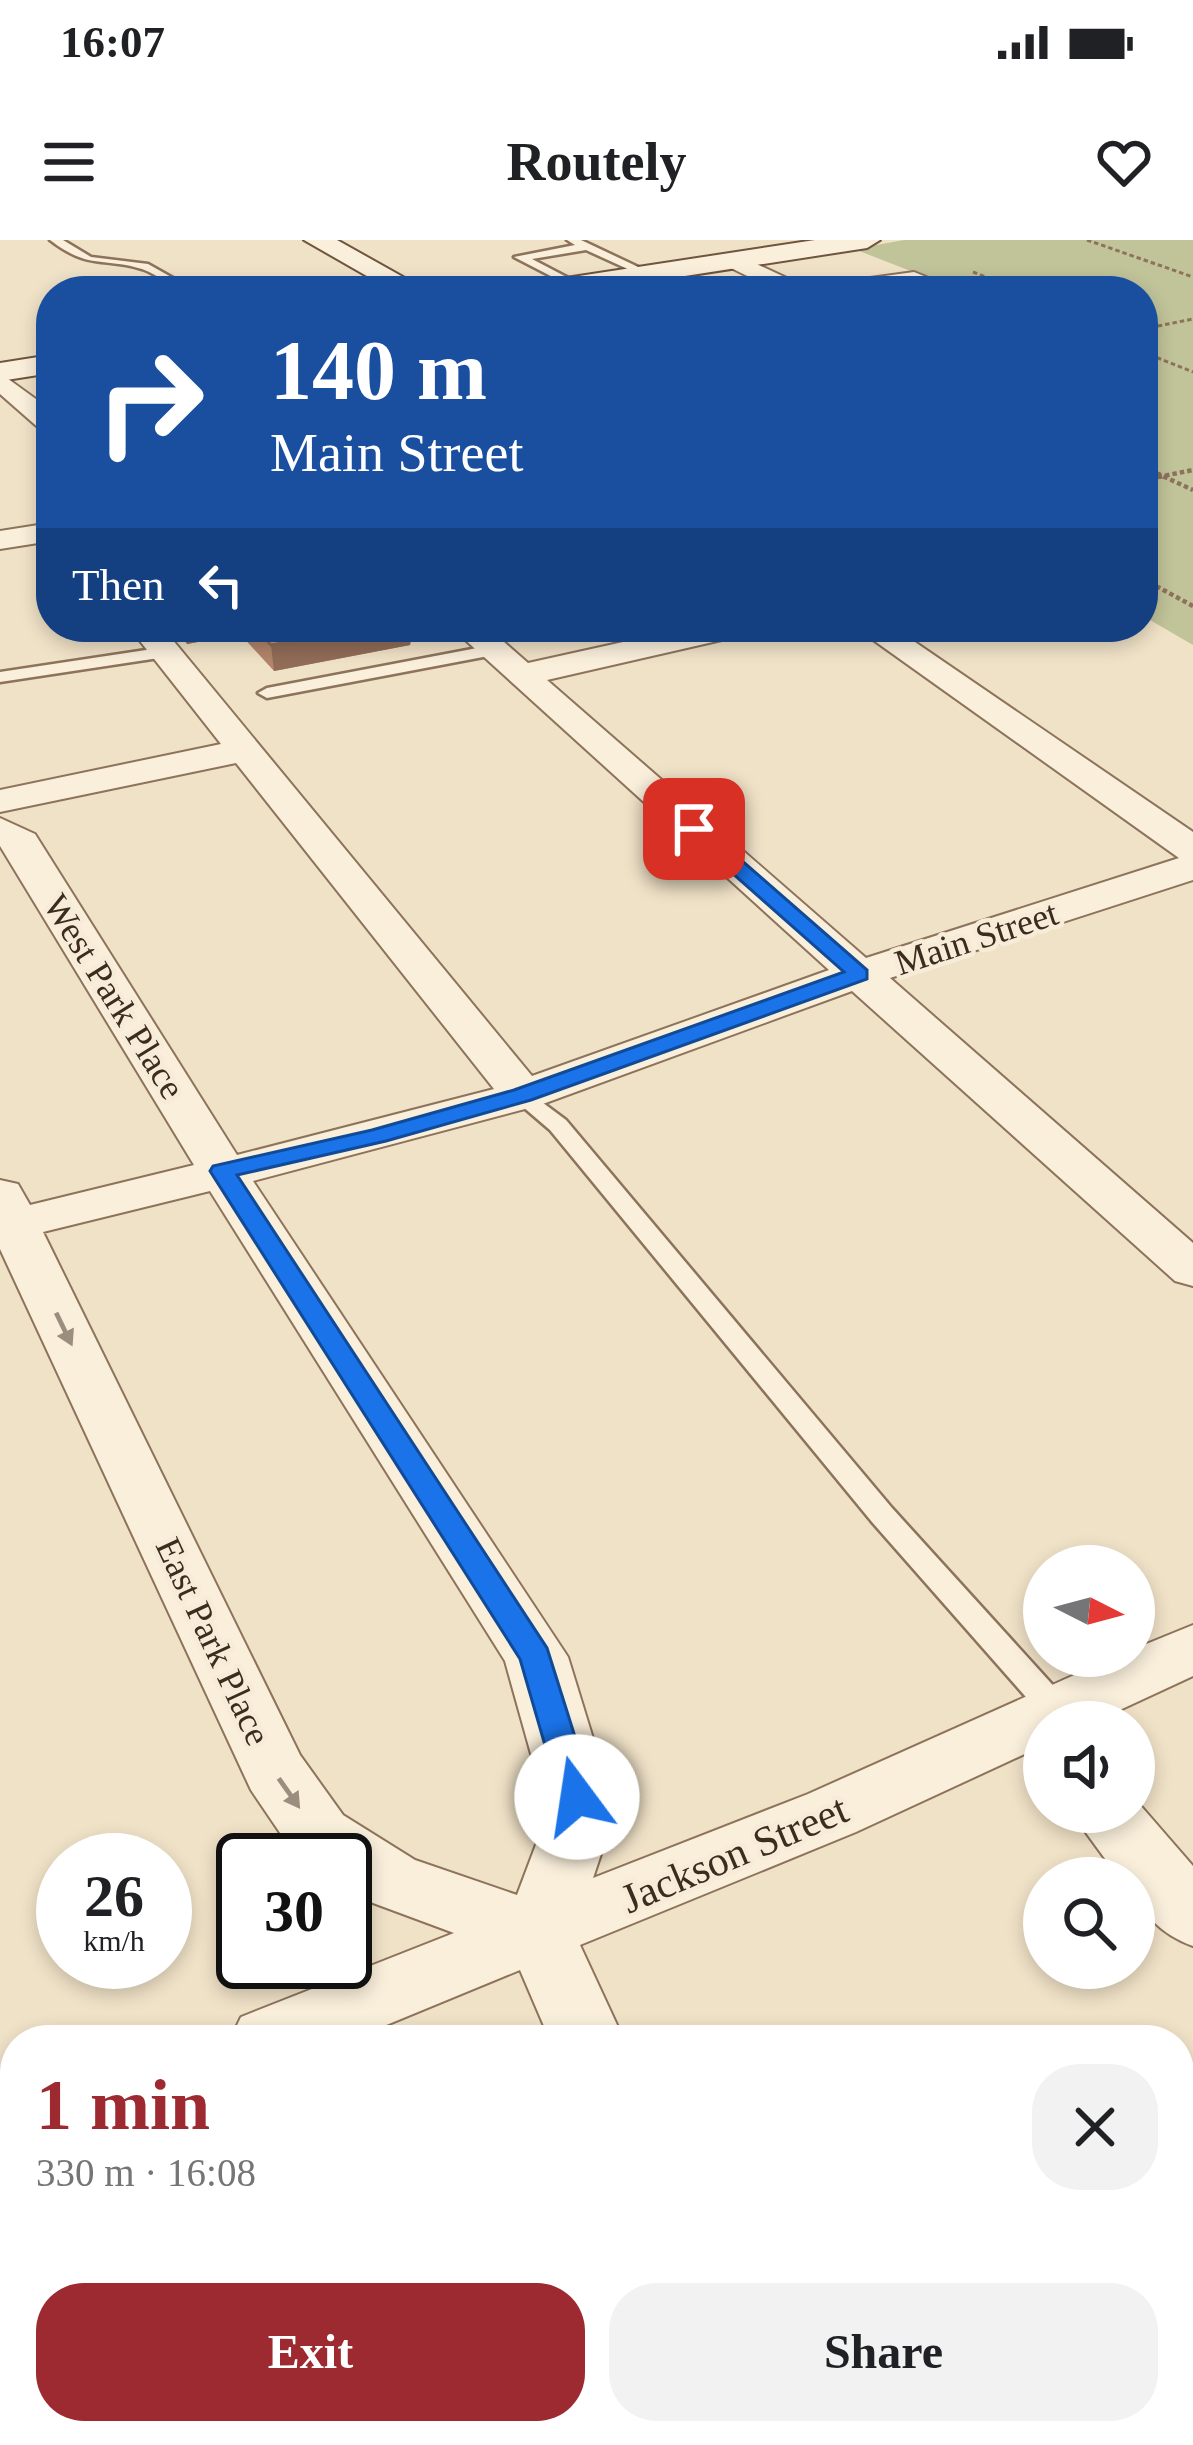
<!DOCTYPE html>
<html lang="en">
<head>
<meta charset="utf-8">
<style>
  body { margin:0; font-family:"Times New Roman",serif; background:#f2f2f2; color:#202124; height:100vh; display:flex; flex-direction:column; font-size:45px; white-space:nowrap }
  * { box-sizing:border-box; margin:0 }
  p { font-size:39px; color:#757577 }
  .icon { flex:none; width:66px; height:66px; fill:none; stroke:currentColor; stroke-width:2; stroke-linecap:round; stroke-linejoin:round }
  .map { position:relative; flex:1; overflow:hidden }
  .sheet { position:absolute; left:0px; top:1785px; width:1194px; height:420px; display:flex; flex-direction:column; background:#fff; border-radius:48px 48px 0 0; box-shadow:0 6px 18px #0003 }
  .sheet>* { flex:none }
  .top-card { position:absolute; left:36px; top:36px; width:1122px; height:366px; border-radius:48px; box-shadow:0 6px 18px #0003; background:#1a4fa0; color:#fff; overflow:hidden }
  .needle { width:78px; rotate:96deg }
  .tools { position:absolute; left:1023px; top:1305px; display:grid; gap:24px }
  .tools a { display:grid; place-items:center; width:132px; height:132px; border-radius:50%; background:#fff; box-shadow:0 6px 18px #0003; font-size:60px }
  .speed { position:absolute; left:36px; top:1593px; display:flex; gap:24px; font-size:60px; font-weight:700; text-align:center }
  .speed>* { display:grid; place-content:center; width:156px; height:156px; border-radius:50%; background:#fff; box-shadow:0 6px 18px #0003; line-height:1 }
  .speed small { font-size:30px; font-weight:400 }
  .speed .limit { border:6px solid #111; border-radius:18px; background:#fff; color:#111 }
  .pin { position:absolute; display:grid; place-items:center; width:102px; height:102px; color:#fff; margin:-51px; border-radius:24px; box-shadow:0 6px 18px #0006 }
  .me { position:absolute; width:132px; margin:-66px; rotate:346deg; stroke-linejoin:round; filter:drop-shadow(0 0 9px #0008) }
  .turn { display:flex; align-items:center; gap:42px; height:252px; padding:0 36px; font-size:54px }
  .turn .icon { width:156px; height:156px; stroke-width:2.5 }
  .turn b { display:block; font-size:84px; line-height:102px }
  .then { display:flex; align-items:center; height:114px; padding:0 36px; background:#0003; gap:24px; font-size:45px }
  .round { display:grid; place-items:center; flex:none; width:126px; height:126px; border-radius:48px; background:#f2f2f2 }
  .overview { display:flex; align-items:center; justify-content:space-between; height:204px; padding:0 36px }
  h1 { font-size:72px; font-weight:800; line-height:90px; color:#9d2a30 }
  .action { display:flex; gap:24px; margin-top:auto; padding:24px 36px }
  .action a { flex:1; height:138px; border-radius:48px; background:#9d2a30; color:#fff; font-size:48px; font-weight:800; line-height:138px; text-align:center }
  .action a+a { background:#f2f2f2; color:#202124 }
  .status { display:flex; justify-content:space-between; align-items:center; height:84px; padding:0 60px; background:#fff; direction:ltr }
  .status svg { height:33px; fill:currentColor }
  header { display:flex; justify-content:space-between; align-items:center; height:156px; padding:0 36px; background:#fff; font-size:54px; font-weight:800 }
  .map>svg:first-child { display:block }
</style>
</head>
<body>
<div class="status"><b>16:07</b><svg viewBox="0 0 49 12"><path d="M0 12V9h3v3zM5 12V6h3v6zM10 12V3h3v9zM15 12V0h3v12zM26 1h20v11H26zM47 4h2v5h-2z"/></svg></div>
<header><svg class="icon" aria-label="menu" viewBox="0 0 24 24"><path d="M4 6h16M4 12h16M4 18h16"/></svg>Routely<svg class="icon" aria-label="heart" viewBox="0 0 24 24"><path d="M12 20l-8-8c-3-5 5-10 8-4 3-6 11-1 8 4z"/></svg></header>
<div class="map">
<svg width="1193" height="2205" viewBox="0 0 1193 2205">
  <rect width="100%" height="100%" fill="#f0e2c7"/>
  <!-- cemetery -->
  <path fill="#c1c499" d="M904,0H1193V405L1143,376V51H962L854,9Z"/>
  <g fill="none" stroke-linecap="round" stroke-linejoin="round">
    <defs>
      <path id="lane" d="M50,0H63L91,17L148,24L196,51C174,51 162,36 142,29C102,17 89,30 50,0Z
        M567,0H581L653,34L643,36L586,10L532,19L578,43L574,48L514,17L575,5Z
        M493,405L499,406V414L267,458L258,453L267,448Z
        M166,407L172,408V416L0,442V432Z
        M523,848L566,880L892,1268L1069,1463L1074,1472L1069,1481H1047L872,1282L550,890L515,860L511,855Z"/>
      <path id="street" d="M735,14L804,46L808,51H778L727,26V16Z
        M914,32L961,51L912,46L814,51L826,44Z
        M0,133L51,170V192L41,190L0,154Z
        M51,283V301L0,309V291Z
        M129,387H162L532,836L829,730L451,387H487L528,423L691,387H752L748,394L547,440L866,718L1179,618L855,387H893L1193,592V640L890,738L1193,1003V1046L1175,1041L852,751L540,865L253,941L568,1417L611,1557L605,1602L593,1638L808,1554L1117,1416H1134V1409L1193,1385V1436L1094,1482H1044V1505L856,1592L580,1705L624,1800H550L520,1730L350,1800H230L241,1777L454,1693L365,1660L345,1647V1620H303L295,1615L251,1550L0,1009V940L18,944L30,965L194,925L0,606V578L35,594L237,915L494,849L236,523L0,572V550L221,504ZM210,951L505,1421L543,1557L537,1602L517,1655L415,1620L343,1575L300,1515L43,992Z
        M1134,1558L1193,1626V1706C1164,1696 1134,1671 1134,1638H1119L1071,1572H1134Z
        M15,1863V1935L0,1941V1869Z
        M721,2190H808L814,2205H727Z"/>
      <path id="secondary" d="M304,0H337L428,51H393Z
        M815,0H880L867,8L588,51H519L533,43Z
        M51,115V133L0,141V123Z"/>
    </defs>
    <!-- lane casing -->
    <use href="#lane" stroke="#8d735c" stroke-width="5"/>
    <!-- street casing -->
    <use href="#street" stroke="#8d735c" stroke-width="4"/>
    <!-- secondary casing -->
    <use href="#secondary" stroke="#6f543f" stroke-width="4"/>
    <!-- path-far1 -->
    <path stroke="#8d735c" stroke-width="3" stroke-dasharray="4.5 3" stroke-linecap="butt" d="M1087,0L1193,37
      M973,32L1021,51
      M1143,89L1193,79
      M1143,112L1193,132"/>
    <!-- path -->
    <path stroke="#8d735c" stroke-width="4.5" stroke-dasharray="4.5 3" stroke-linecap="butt" d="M1143,227L1193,250
      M1143,240L1193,230
      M1143,339L1193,366"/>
    <!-- lane -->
    <use href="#lane" fill="#faefdb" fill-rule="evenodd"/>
    <!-- street -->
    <use href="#street" fill="#faefdb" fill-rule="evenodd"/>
    <!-- secondary -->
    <use href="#secondary" fill="#faefdb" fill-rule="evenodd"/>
  </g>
  <!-- wall -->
  <path fill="#b2856b" d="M172,387H413L410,405L274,431L240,394L187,404Z"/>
  <!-- shaded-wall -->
  <path fill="#916c57" d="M185,387H240V394L187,404Z
    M368,387H413L410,405L274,431L271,405Z"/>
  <!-- building -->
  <path fill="#cf9b7c" stroke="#916c57" stroke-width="3" d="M254,387H368L271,405Z"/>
  <!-- one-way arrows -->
  <defs><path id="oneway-solid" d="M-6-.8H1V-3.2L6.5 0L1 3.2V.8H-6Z" transform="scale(3)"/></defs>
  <g fill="#9b8e7e">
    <use href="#oneway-solid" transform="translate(64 1089) rotate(64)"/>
    <use href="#oneway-solid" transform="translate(289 1553) rotate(55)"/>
  </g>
  <!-- route -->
  <path fill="#1a73e8" stroke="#114b97" stroke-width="3" d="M687,585H701L867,730V739L531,860L386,901L237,935L547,1408L594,1557L589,1566L577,1570L565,1566L560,1557L520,1419L210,931L213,926L372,890L514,850L844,732L687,593Z"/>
  <g text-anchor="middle" stroke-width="9" stroke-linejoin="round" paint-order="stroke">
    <!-- street labels -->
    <g font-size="36" fill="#3c2c20" stroke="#f7ecd7">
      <text transform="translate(976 697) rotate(-18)" y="13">Main Street</text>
      <text transform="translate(115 756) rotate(58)" y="13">West Park Place</text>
      <text transform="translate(214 1401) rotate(65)" y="13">East Park Place</text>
    </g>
    <!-- near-street labels -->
    <g font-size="42" fill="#3c2c20" stroke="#f7ecd7">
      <text transform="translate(734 1613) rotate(-23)" y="15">Jackson Street</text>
    </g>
  </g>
</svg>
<div class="tools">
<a><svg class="needle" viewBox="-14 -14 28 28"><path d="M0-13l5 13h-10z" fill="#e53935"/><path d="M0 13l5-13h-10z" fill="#757577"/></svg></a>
<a><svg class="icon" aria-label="sound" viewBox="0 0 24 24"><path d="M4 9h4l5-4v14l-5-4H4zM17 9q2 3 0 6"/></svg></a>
<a><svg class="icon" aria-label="search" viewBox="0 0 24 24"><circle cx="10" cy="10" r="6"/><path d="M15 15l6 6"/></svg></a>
</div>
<div class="speed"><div>26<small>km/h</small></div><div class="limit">30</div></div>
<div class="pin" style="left:694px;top:589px;background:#d93025"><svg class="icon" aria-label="arrive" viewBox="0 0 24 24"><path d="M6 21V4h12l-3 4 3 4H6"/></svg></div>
<svg class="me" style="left:577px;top:1557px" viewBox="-20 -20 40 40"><circle r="19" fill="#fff"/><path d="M0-13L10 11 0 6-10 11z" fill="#1a73e8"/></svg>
<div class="top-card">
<div class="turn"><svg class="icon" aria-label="right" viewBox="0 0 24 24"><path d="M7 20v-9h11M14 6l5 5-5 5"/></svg><div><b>140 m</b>Main Street</div></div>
<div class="then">Then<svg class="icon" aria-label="left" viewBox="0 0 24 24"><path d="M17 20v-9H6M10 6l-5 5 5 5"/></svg></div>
</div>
<section class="sheet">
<div class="overview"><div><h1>1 min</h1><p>330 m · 16:08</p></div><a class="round"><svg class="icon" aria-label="close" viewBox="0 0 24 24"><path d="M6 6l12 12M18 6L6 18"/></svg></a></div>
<div class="action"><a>Exit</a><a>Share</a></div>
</section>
</div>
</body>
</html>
